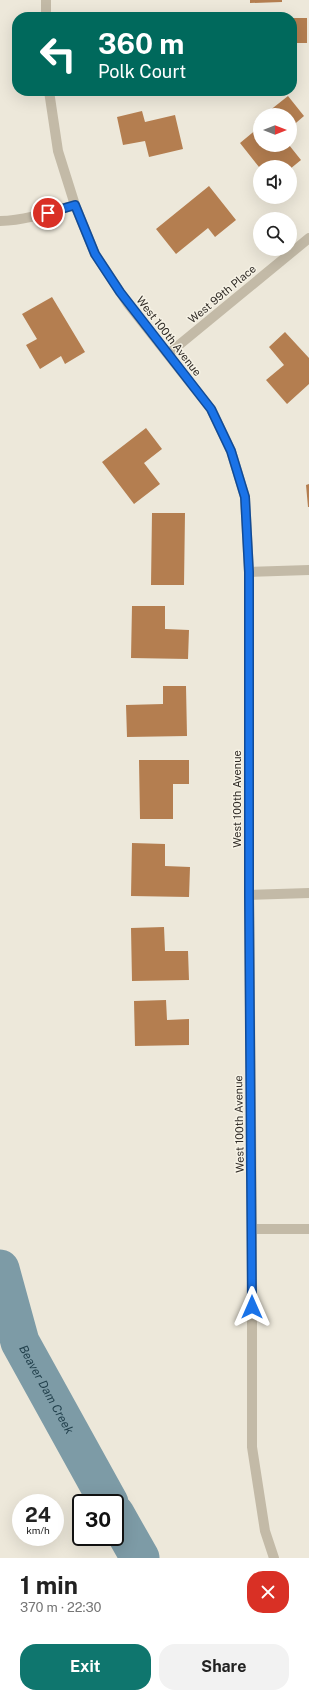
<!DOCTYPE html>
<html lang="en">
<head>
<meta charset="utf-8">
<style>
  body { margin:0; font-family:"Public Sans",sans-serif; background:#f2f2f2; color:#222; height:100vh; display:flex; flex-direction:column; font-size:15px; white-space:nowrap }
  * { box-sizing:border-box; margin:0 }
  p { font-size:13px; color:#767676 }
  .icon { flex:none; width:22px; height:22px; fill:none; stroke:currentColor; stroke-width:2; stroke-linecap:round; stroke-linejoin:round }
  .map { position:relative; height:1558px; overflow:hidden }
  .details { display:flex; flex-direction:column; background:#fff; flex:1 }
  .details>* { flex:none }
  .hud { position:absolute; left:12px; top:12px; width:285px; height:84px; border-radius:16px; box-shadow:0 4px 16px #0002; background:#00695c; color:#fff; overflow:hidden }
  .needle { width:26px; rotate:90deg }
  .controls { position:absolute; left:253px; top:108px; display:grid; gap:8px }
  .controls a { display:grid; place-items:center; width:44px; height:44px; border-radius:50%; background:#fff; box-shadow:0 4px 16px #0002; font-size:20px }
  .speed { position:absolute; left:12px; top:1494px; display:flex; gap:8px; font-size:20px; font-weight:700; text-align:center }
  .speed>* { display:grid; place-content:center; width:52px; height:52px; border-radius:50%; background:#fff; box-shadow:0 4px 16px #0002; line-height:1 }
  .speed small { font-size:10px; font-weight:400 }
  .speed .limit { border:2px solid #111; border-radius:6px; background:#fff; color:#111 }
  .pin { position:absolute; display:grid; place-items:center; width:34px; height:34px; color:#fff; margin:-17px; border:2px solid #fff; border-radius:50%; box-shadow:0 1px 4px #0007 }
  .me { position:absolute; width:44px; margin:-22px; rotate:0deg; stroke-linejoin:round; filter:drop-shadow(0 0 3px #0008) }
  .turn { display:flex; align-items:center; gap:14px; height:84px; padding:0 20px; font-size:18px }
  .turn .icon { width:52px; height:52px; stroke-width:2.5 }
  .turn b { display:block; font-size:28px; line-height:34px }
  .round { display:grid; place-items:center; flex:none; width:42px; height:42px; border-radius:16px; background:#f2f2f2 }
  .head { display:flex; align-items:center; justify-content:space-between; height:68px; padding:0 20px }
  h1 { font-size:24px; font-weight:700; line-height:30px }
  .cta { display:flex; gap:8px; margin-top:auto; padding:8px 20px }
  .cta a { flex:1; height:46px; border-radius:16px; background:#0f766e; color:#fff; font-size:16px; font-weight:700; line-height:46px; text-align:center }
  .cta a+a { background:#f2f2f2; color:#222 }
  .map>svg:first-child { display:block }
</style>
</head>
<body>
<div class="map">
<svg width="309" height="1558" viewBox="0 0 309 1558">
  <rect width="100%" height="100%" fill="#ede8da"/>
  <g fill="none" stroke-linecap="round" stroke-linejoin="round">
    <!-- river -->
    <g stroke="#7d9ba6" stroke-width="39">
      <path id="s1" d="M0,1269L20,1342L109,1503"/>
      <path d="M115,1514L140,1558"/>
    </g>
  </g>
  <!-- building -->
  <path fill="#b47e50" d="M250,0H282V2L250,3Z
    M292,18H307V43H292Z
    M288,96L304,116L290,128V115H264Z
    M142,111L145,122L175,115L183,149L149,157L145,141L123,145L117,117Z
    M260,119V145H289L301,160L290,169V167H259L240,143L258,128L254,123Z
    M209,186L236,220L215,237L208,228L176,254L156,229Z
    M52,297L85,352L65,364L61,356L40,369L26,345L37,339L22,314Z
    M285,332L309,358V384L287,404L266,380L284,365L269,347Z
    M146,428L162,449L144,463L160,484L134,504L102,462Z
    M309,484V507H308L306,485Z
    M152,513H185L184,585H151Z
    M132,606H165V629L189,630L188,659L131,658Z
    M163,686H186L187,736L127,737L126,705L163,704Z
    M139,760H189V784H173V819H140Z
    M132,843L165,844V866L190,867L189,897L131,896Z
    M164,927L165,951H188L189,980L132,981L131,928Z
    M166,1000L167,1020L189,1019V1045L135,1046L134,1001Z"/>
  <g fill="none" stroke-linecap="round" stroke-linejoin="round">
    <!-- minor -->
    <path stroke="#c3baa7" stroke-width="10" d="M46,0V17
      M49,91L58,151L75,205L95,254L128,304L211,409L231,451L245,497L249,572V895L252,1229V1447L265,1531L274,1558
      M0,221C26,220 50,212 75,205
      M168,354L309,238
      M249,572L309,570
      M249,895L309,893
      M252,1229H309"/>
  </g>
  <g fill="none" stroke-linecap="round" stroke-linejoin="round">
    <defs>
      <path id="route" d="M48,213L75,205L95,254L120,292L211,409L231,451L245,497L249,572V895L252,1307"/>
    </defs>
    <!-- route casing -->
    <use href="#route" stroke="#114b97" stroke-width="10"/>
    <!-- route -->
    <use href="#route" stroke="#1a73e8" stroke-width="7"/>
  </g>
  <g text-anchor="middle" stroke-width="3" stroke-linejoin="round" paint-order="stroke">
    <!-- street labels -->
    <g font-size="11" fill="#312c27" stroke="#f6f2e5">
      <text transform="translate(222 294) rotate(-40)" y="4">West 99th Place</text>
      <text transform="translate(169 336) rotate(52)" y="4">West 100th Avenue</text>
      <text transform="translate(237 799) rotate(-90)" y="4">West 100th Avenue</text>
      <text transform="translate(239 1124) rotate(-91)" y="4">West 100th Avenue</text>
    </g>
    <!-- water labels -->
    <g font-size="12" font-style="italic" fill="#22404c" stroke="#f6f2e5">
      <text dy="4" stroke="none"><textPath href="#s1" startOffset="130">Beaver Dam Creek</textPath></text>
    </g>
  </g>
</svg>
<div class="controls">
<a><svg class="needle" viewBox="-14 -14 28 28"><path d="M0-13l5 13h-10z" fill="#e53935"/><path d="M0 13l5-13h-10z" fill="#767676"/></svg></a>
<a><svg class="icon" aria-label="sound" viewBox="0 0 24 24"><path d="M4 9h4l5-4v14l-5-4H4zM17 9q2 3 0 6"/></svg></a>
<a><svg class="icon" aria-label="search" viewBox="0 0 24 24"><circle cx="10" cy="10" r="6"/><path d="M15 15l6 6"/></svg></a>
</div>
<div class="speed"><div>24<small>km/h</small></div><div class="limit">30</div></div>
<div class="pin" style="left:48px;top:213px;background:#d93025"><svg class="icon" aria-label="arrive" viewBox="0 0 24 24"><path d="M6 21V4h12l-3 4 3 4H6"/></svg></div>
<svg class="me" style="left:252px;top:1307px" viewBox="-20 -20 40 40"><path d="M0-17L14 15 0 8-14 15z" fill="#1a73e8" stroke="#fff" stroke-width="4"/></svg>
<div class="hud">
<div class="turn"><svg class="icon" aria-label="left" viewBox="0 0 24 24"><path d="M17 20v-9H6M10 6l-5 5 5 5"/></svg><div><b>360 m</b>Polk Court</div></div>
</div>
</div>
<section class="details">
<div class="head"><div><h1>1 min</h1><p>370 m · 22:30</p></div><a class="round" style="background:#d93025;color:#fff"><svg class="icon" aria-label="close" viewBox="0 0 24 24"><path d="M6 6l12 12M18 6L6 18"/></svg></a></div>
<div class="cta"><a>Exit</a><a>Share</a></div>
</section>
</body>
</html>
